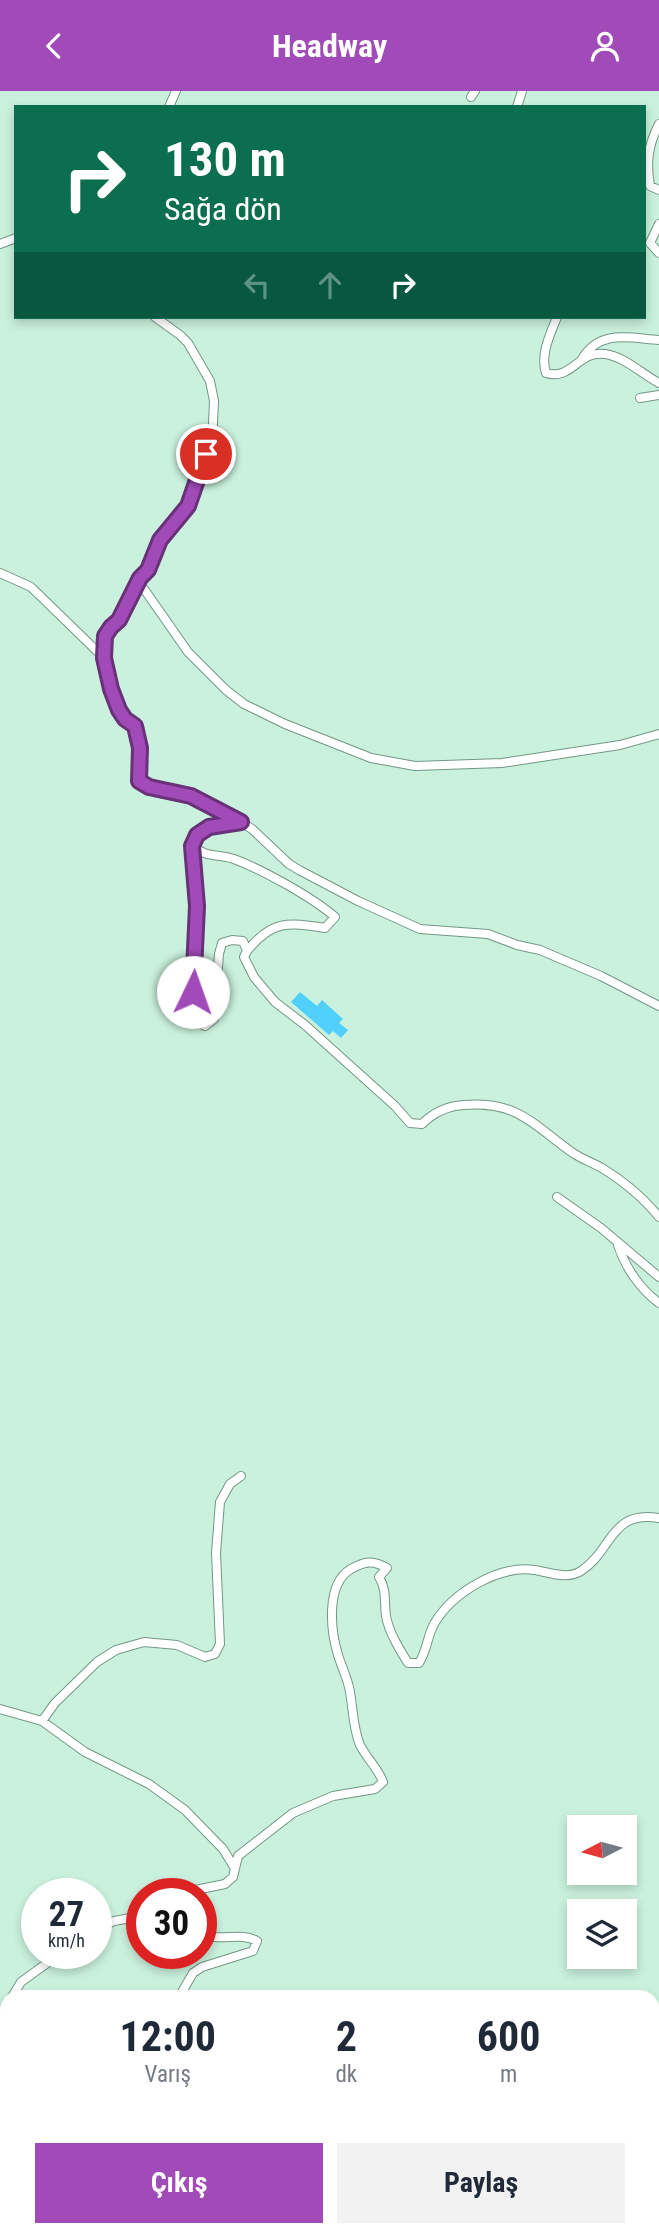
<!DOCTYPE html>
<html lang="tr">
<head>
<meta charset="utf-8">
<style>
  body { margin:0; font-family:"Roboto Condensed",sans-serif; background:#f2f2f3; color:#1f2937; height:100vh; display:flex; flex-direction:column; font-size:26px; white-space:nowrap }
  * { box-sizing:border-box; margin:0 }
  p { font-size:23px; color:#747a83 }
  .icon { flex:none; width:38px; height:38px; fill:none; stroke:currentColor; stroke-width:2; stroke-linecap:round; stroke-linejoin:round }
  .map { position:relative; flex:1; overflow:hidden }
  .side { position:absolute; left:0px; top:1899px; width:660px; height:247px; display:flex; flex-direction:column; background:#fff; border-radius:21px 21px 0 0; box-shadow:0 4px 10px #0003 }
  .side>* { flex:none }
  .hud { position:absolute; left:14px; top:14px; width:632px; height:214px; border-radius:0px; box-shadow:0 4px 10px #0003; background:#0b6e4f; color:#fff; overflow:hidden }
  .needle { width:46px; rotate:264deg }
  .buttons { position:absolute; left:567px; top:1724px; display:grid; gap:14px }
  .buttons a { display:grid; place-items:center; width:70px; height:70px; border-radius:0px; background:#fff; box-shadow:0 4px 10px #0003; font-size:35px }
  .speed { position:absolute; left:21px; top:1787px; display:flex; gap:14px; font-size:35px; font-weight:700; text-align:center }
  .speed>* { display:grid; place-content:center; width:91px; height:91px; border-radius:50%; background:#fff; box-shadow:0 4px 10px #0003; line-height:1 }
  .speed small { font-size:18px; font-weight:400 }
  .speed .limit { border:10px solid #d22; background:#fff; color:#111 }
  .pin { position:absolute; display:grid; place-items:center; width:60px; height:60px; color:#fff; margin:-30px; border:4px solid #fff; border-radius:50%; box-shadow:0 2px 7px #0007 }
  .me { position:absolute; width:77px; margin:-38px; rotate:3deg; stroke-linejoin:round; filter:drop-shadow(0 0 5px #0008) }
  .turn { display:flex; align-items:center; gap:24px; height:147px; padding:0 35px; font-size:32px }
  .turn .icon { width:91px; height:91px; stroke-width:2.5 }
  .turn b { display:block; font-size:49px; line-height:60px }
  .lanes { display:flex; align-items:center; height:66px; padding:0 35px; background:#0003; justify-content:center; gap:35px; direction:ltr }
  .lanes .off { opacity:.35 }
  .eta { display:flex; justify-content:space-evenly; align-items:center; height:119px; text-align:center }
  .eta b { font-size:42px; font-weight:700; line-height:49px }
  .action { display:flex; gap:14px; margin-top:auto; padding:14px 35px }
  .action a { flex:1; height:80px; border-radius:0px; background:#a14bb8; color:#fff; font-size:28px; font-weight:700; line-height:80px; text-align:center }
  .action a+a { background:#f2f2f3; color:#1f2937 }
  header { display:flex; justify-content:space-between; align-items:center; height:91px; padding:0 35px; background:#a14bb8; color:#fff; font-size:32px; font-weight:700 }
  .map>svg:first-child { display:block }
</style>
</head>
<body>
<header><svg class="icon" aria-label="back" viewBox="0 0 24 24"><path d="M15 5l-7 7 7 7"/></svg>Headway<svg class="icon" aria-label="person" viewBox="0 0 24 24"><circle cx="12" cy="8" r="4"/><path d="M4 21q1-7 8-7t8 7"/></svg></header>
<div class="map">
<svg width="659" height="2144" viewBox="0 0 659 2144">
  <rect width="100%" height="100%" fill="#caf1de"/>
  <!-- water -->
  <path fill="#51d0fe" d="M300,901L317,915L322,909L343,928L339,932L348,939L341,947L333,940L329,944L291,911Z"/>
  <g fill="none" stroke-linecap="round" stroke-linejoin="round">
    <defs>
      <path id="minor" d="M471,6L475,0
        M169,16L176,0
        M517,16L522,0
        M659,33C648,54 646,71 650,95L659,99
        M659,133L650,152L659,162
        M0,153L16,147
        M557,226C550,244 540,263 546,282C572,290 578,259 605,263C625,266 642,283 659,292
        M582,268C600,238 629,247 659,249
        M640,307L659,304
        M0,482L31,496L104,567
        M134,500L140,487L148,479L160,449L188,415L202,373L212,353L214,310L210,290L188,252L180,244L155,226
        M659,643L620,654L502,672L415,675L371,667L285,633L244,613L226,599L188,561L144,498L134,500C129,509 125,522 118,529C113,535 107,538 105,546C99,567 110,602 120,620C124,627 132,630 135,636C144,650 139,674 139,690L149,696L191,705L221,719L252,738L289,773L299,779L358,810L420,838L488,843L517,854L540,859L601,885L659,915
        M241,731L209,736L197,744L193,755L197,815L193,901C188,916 190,927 205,935L214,928L219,863L222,852L232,849L243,850L247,860L244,866L254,886L275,911L305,934L395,1015L410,1032L422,1033C434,1021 447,1015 464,1014C519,1010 533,1034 573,1062C582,1068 593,1072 602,1077C623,1090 643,1106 659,1126
        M193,755C208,768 217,762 234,768C263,779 312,806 335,826L325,837C288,831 272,829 247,860
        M557,1106L601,1137L659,1186
        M618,1154C625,1176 640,1198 659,1212
        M0,1618L42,1630L85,1661L149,1693L185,1719L223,1758L234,1776
        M42,1630L55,1612L97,1571L116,1559L144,1551L177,1554L205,1566L215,1563L220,1553L216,1462L220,1411L230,1393L241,1385
        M181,1802L225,1793L233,1786L238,1765L293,1722L333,1705L375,1698L383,1691C378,1677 367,1668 360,1654C353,1637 353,1618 350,1601C348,1588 342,1577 338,1564C331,1541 325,1493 351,1478C365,1470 373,1469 387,1477L379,1486C387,1499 384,1510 386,1525C389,1542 400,1559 408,1572H419C427,1560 427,1546 434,1533C452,1502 498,1474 534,1479C549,1481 567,1489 581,1480C613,1459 610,1419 659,1427
        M96,1839L114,1830L142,1825
        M12,1906L21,1891L61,1862
        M179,1906L193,1882L202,1876L253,1860L257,1850C239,1840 220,1852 201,1842
        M0,1944L7,1938
        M72,2144L76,2138"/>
    </defs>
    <!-- minor casing -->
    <use href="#minor" stroke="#739786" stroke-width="10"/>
    <!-- minor -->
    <use href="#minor" stroke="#fff" stroke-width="8"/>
  </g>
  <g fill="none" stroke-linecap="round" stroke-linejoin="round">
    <defs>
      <path id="route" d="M193,901L197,815L192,755L197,744L209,736L241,731L191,705L149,696L139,690L140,657L135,635L125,628L119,619L111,598L104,567L105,545L111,536L119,529L140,487L148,479L160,449L188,415L206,363"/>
    </defs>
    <!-- route casing -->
    <use href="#route" stroke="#693178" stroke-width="18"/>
    <!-- route -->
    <use href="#route" stroke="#a14bb8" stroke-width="12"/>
  </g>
</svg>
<div class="buttons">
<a><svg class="needle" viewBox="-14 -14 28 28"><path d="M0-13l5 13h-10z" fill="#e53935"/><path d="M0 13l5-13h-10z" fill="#747a83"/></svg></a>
<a><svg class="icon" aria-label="layers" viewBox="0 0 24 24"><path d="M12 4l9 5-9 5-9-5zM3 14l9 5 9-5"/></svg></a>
</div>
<div class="speed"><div>27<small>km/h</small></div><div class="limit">30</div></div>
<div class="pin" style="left:206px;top:363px;background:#d93025"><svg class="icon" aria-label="arrive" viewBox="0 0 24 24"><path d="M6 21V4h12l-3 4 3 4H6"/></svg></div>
<svg class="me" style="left:193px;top:901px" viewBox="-20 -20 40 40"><circle r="19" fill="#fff"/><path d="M0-13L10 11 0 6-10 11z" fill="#a14bb8"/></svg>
<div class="hud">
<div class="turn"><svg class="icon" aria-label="right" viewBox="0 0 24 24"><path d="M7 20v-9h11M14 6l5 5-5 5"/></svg><div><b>130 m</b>Sağa dön</div></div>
<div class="lanes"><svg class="icon off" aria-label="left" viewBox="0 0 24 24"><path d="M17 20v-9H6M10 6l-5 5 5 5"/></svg><svg class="icon off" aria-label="ahead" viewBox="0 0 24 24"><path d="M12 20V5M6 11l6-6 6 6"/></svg><svg class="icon" aria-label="right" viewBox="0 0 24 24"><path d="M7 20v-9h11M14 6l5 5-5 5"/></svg></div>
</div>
<section class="side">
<div class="eta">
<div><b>12:00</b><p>Varış</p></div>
<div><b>2</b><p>dk</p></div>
<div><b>600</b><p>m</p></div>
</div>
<div class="action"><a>Çıkış</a><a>Paylaş</a></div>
</section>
</div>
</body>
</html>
